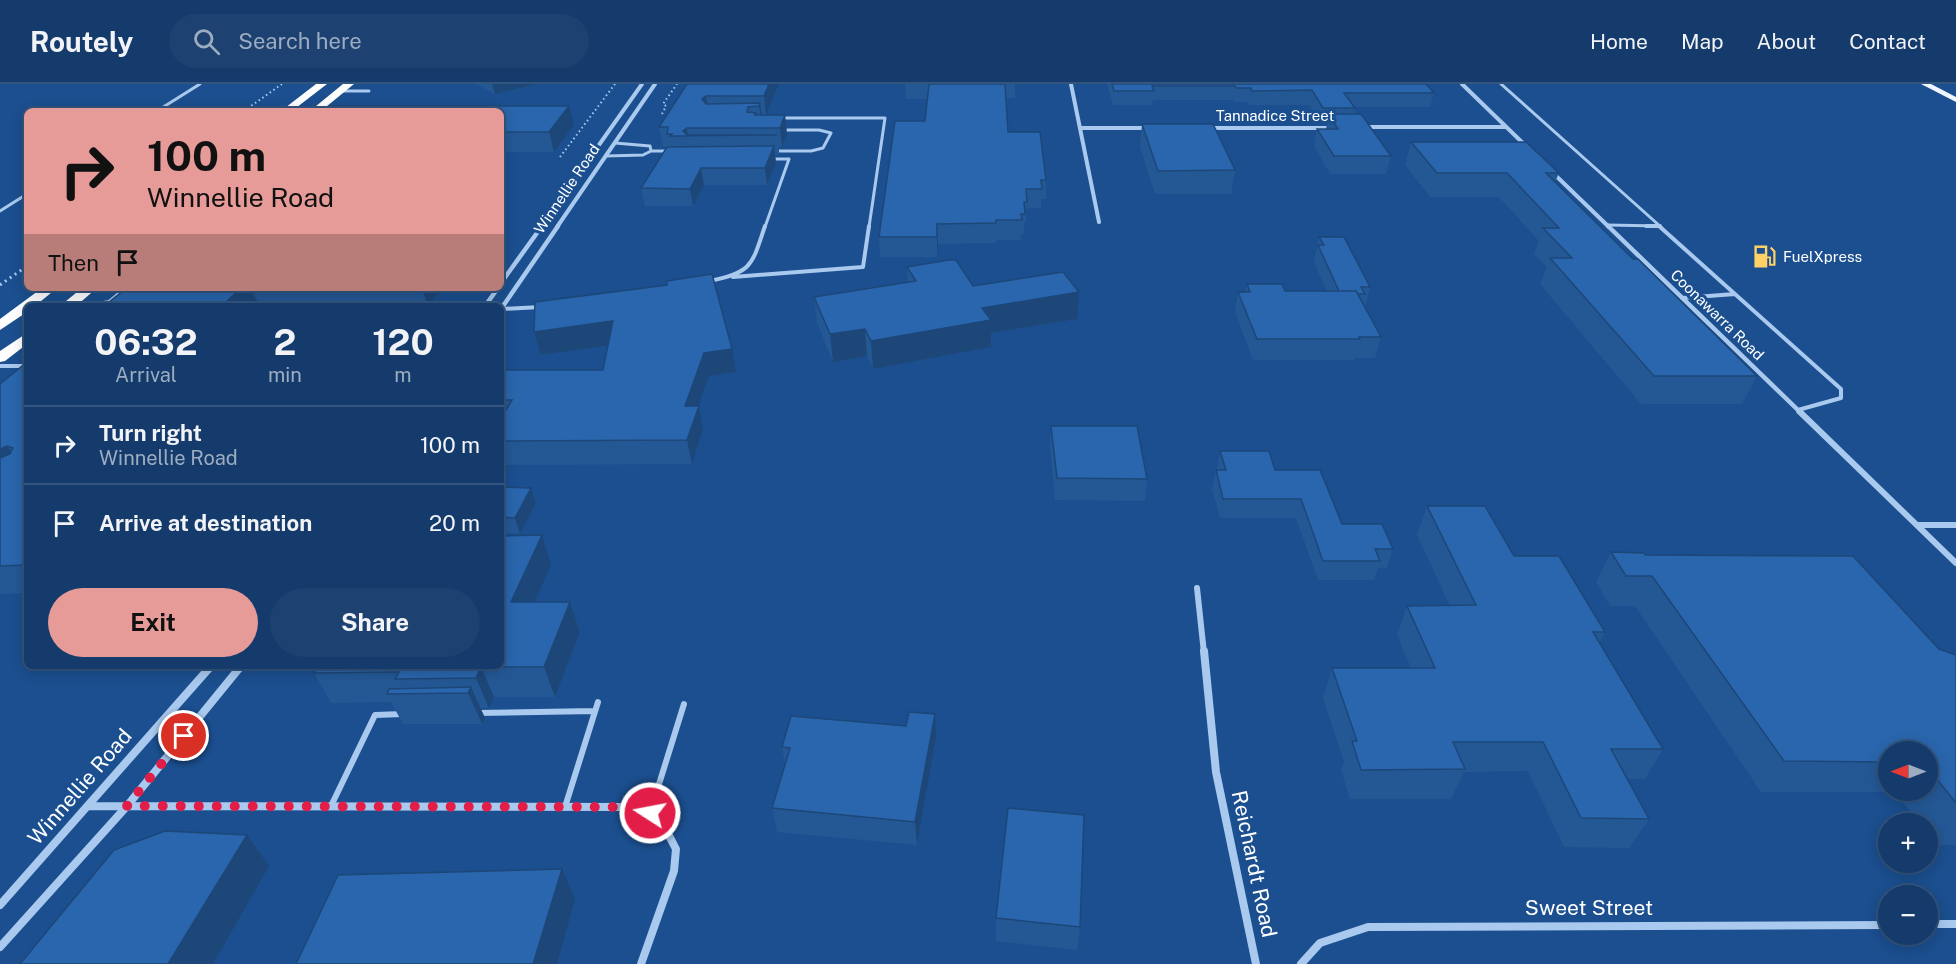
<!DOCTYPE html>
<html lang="en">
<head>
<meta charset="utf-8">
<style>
  body { margin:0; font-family:"Public Sans",sans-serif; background:#1d4271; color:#f1f3f6; height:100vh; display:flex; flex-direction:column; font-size:22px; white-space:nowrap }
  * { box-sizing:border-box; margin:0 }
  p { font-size:20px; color:#9dadc1 }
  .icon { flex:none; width:33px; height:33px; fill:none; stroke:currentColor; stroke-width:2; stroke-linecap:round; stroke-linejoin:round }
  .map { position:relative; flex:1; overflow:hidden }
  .drawer { position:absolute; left:24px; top:219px; width:480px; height:366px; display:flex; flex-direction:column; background:#143b6b; border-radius:9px; box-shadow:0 3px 15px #0003,0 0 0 2px #33557e }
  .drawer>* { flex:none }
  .guide { position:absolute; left:24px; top:24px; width:480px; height:183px; border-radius:9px; box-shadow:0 3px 15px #0003,0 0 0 2px #33557e; background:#e69b98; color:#111; overflow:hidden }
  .needle { width:39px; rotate:270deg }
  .buttons { position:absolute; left:1878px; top:657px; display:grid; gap:12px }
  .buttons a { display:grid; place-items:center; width:60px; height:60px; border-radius:50%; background:#143b6b; box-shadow:0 3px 15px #0003,0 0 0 2px #33557e; font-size:30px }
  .pin { position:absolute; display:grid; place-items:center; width:51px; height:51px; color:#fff; margin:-26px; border:3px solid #fff; border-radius:50%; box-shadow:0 2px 6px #0007 }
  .me { position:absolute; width:66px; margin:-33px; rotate:281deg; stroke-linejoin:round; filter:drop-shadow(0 0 4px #0008) }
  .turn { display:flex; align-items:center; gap:21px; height:126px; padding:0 24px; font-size:27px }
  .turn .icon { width:78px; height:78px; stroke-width:2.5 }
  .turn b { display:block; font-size:42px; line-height:51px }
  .then { display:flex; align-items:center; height:57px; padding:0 24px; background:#0003; gap:12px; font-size:22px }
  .eta { display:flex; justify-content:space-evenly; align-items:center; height:102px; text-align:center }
  .eta b { font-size:36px; font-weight:700; line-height:42px }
  .button { display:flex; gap:12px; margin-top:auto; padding:12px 24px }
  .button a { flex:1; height:69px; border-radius:36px; background:#e69b98; color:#111; font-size:24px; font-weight:700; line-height:69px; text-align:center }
  .button a+a { background:#1d4271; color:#f1f3f6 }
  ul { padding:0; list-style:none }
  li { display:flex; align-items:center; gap:18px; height:78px; padding:0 24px; border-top:2px solid #33557e }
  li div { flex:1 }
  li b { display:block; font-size:22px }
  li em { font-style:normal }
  header { display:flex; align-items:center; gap:36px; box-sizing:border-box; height:84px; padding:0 30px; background:#143b6b; border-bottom:2px solid #33557e }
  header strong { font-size:28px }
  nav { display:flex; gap:33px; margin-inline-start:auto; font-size:21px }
  .search { width:420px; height:54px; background:#1d4271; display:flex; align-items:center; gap:15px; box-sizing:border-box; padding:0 21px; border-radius:33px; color:#9dadc1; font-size:22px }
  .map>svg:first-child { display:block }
</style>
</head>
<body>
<header>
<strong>Routely</strong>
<div class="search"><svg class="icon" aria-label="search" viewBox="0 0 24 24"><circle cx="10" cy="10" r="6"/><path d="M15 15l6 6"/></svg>Search here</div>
<nav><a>Home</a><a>Map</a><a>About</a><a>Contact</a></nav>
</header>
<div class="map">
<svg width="1956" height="880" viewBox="0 0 1956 880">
  <rect width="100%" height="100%" fill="#1b4f8f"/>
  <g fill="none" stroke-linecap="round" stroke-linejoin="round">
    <!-- path-far1 -->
    <path stroke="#a9c9ee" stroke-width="2" stroke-dasharray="1.5 3" stroke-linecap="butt" d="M244,27L282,0
      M662,30L666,22L663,20L677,0
      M560,73L615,0"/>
    <!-- path -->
    <path stroke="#a9c9ee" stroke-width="3" stroke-dasharray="2 4" stroke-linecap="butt" d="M0,201L27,182"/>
    <!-- lane-far2 -->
    <path stroke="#a9c9ee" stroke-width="3" d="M1501,0L1661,143
      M340,7H369
      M157,27L200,0
      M781,34H885L869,143
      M615,59L650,62L651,67H669
      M774,67H811L823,64L831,49L819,46H783
      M606,72L643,71L651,67
      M0,127L27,110
      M1607,141L1660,142
      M765,143L789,75H770"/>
    <!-- lane-far1 -->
    <path stroke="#a9c9ee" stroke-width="4" d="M1646,142H1660
      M1659,142L1841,305V314L1798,326
      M733,193L863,183L869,142
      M709,197C753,189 752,180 765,142
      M1682,214L1735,210
      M87,222L109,218
      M118,222L109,218L126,204
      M501,225L541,223
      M0,282H27"/>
    <!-- lane -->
    <path stroke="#a9c9ee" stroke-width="6" d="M477,629L595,627
      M331,722L375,631L403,630
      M565,723L598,618
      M650,729L684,620"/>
    <!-- street-far3 -->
    <path stroke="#a9c9ee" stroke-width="4" d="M1071,0L1099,138
      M1462,0L1527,63
      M1363,43H1506
      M1080,44H1149
      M1207,44H1332
      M1551,87L1609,143
      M541,143L642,0
      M557,143L655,0"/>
    <!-- street-far2 -->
    <path stroke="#a9c9ee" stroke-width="4.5" d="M1608,142L1800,328
      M501,199L542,142
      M485,222L498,204
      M501,225L558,142"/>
    <!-- street-far1 -->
    <path stroke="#a9c9ee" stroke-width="6" d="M1799,327L1956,479
      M1917,441H1956
      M1197,504L1204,569"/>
    <!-- street -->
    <path stroke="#a9c9ee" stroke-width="8" d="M1204,567L1216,688L1256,880
      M88,722L623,723L650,729L665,744L676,765L674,787L641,880
      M0,821L211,582
      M1928,840H1956
      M0,863L127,722L241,582
      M1301,880L1320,859L1368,843L1888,841"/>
    <!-- primary -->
    <path fill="#f0f6ff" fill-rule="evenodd" d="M1921,0H1931L1956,13V18Z"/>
    <!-- highway -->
    <path fill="#fff" fill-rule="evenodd" d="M316,0H327L292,27H281Z
      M343,0H354L321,27H310Z
      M42,204H57L35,222H27V228L0,246V235Z
      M82,204H97L76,222H60Z
      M27,249V260L5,277L0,278V267Z"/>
  </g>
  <!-- wall -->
  <path fill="#245895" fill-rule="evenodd" d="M476,0H537L495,10Z
    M687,0H779L766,31H762H785L787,51L782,63H779V71H775L776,79L767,101H704L693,122H645L641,104L670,63H663L659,43Z
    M905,0H1015V14H1006L1008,48L1046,96V115H1041V124H1026V138H1024V150H1021V156H996V159L938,160L937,173H880L879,153L925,37L927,15H906Z
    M1107,0H1426L1434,9L1430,23H1354L1355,24L1354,30L1391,72L1386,90H1330L1314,62L1317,45H1326L1327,39H1320L1309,21H1250L1248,18H1234L1233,16H1153L1152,21H1113Z
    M501,27L574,41L554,68H501Z
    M1142,40L1235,86L1231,110H1155L1140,63Z
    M1411,58L1559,89L1555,98L1633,175L1757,292L1742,320H1641L1540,200L1547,183L1534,170L1539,157L1499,113H1430L1405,81Z
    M1319,153L1370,203L1366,221H1364L1381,253L1375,274H1354V276H1253L1235,228L1238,208H1245L1247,200L1285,207H1327L1314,179Z
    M907,183L973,202L1077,235L991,249V263L873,285L867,272L833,278L817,239L814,213L908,198Z
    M127,204H442L428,222L259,221L258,222H104Z
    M535,218L736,288L709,292L698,322L703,346L692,380L501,381V286H603L608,261L541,271Z
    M27,278V509L0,510V300Z
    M1051,342L1147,395L1145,417L1055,416L1050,363Z
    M1220,367L1275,386L1342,440L1393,465L1387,484H1378L1374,496H1318L1296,434H1220L1212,405L1216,386H1217Z
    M501,403L536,419L520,450L501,449Z
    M1427,422L1514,472L1605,548L1599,559L1663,665L1645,695H1627L1649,735L1629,764L1564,763L1528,687L1464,688L1451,715H1350L1341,686L1344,678L1323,614L1332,584H1411L1397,551L1407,522H1450L1417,451Z
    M1611,468L1645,471L1956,571V761H1936L1928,750V740H1920L1895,708H1761L1635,522H1610L1596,498ZM1888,668H1928V706H1888Z
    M551,481L535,518H570L580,548L555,613H494L489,624H480L485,634L482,640H403L391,618L331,619L314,589L501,582Z
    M936,654L917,761L777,748L772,724L785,681L782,663Z
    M996,834L1080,843L1077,866L996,857Z"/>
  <!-- shaded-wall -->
  <path fill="#1d4779" d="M492,0H537L495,10Z
    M769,0H779L766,31L764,12Z
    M706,12L709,31L702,15Z
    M760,19L763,38L762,41L759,22Z
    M569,22L574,41L554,68L549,48Z
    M785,31L787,51L782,63L780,44Z
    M687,44L688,52L683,47Z
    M774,62L776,79L767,101L765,84Z
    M701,84L704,101L693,122L690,105Z
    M937,140L938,160L937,173Z
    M241,204H251L259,221L258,222H222Z
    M422,204H442L428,222Z
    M1079,208L1077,235L991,249V263L873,285L871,257L982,224Z
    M613,237L619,260L541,271L534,248Z
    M865,245L867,272L833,278L830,250Z
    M732,265L736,288L709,292L690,346L685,322L704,269Z
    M699,322L703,346L692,380L687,356Z
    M7,362L25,388L0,399V365Z
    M531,404L536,419L520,450L515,434Z
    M542,451L551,481L522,548L511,518Z
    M570,518L580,548L555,613L544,583Z
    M481,583L494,613L489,624L476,594Z
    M471,603L485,634L482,640L468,609Z
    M935,630L936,654L917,761L915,738Z
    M247,751L269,782L213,880H168Z
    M562,785L575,815L557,880H533Z"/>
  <!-- building -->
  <path fill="#2a66ad" stroke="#1d4779" stroke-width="1.5" d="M687,0H769L764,12H706L702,15L706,20L760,19L759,22L748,23L747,28L756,29L755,31H785L780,44H687L683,47L687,51H777L670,52L672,50H667L668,43H659Z
    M929,0H1005L1008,48H1040L1046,96H1041L1042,105H1026L1027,118H1024L1025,130H1021L1022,136H996V139L937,140V153H879L895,37H925Z
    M1112,0H1426L1434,9H1344L1355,24H1323L1312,6L1252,7L1251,4H1236L1235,2H1152L1154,7H1114Z
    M329,22H569L549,48H501V27H322Z
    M1329,30H1361L1391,72H1334L1317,45H1338Z
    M1142,40H1213L1235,86L1158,87Z
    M1411,58H1526L1559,89H1546L1633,175H1638L1757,292H1654L1550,174H1572L1543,144H1559L1507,89H1437Z
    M774,62L765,84H701L690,105L641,104L667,63Z
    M1319,153H1344L1370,203H1361L1365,210H1358L1356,207H1339L1318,161H1324Z
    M949,176H956L973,202L1063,188L1079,208L982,224L991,236L871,257L865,245L830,250L814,213L916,197L907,183Z
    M712,190L732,265L704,269L685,322H699L687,356L501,357V334L512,316H501V286H603L613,237L534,248L535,218L667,201V197Z
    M1247,200H1282L1285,207H1356L1381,253H1359L1360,255H1257L1238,208H1250Z
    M127,204H241L222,222H104Z
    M27,278V481L0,482V374L10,370L13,364L7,362L0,365V300Z
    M1051,342H1137L1147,395L1057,394Z
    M1220,367H1269L1275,386H1320L1342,440H1382L1393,465H1375L1380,477H1323L1301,415H1223L1216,386H1226Z
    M501,403L531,404L515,434L501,433Z
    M1427,422H1485L1514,472H1559L1605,548H1593L1663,665H1611L1649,735L1581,734L1543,658H1453L1465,685L1361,686L1352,657H1357L1332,584H1435L1407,522L1476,521Z
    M542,451L511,518H570L544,583H481L476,594L395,595L399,588L314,589L318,582H501V452Z
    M1611,468L1644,469L1645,471L1853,472L1939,565L1956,571V719L1928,684V668H1888V678L1784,677L1652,492H1626Z
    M471,603L468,609L387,610L389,605Z
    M909,628L935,630L915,738L772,724L790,664L782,663L791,632L906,642Z
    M1008,724L1084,731L1080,843L996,834Z
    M165,747L247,751L168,880H20L114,766Z
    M562,785L533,880H296L338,791Z"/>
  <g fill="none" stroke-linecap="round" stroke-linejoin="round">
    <!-- route -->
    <path stroke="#e11d48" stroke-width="10" stroke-dasharray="0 18" d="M184,652L127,722L623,723L650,729"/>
  </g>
  <!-- icons -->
  <defs>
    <symbol id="fuel-bare" viewBox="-9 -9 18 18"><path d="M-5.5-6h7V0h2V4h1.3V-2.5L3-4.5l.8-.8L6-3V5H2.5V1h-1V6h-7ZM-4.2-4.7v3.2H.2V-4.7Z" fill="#ffd166" stroke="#1b4f8f" stroke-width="2.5" paint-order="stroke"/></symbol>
  </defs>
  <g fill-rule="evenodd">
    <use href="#fuel-bare" x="1748" y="156" width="33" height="33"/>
  </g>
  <g text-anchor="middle" stroke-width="6" stroke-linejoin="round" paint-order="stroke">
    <!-- far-street labels -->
    <g font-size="15" fill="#fff" stroke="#1b4f8f">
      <text x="1275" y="37">Tannadice Street</text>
      <text transform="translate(567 105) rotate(-56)" y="5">Winnellie Road</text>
      <text transform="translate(1717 231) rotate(44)" y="5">Coonawarra Road</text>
    </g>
    <!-- far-poi labels -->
    <g font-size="15" fill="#fff" stroke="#1b4f8f" text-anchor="start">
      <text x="1783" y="178">FuelXpress</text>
    </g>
    <!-- near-street labels -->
    <g font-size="21" fill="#fff" stroke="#1b4f8f">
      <text transform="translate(80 703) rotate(-49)" y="7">Winnellie Road</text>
      <text transform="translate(1254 780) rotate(78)" y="7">Reichardt Road</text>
      <text x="1589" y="831">Sweet Street</text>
    </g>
  </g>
</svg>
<div class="buttons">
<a><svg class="needle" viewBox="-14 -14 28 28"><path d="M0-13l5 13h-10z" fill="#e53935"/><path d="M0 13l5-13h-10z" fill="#9dadc1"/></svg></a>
<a>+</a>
<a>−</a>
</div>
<div class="pin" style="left:184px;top:652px;background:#d93025"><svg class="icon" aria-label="arrive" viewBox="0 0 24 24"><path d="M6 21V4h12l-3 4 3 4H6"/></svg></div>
<svg class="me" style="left:650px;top:729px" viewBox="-20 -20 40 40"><circle r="17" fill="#e11d48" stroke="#fff" stroke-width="3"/><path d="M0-11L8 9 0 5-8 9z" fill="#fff"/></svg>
<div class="guide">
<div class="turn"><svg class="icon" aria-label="right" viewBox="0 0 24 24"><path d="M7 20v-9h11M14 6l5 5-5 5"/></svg><div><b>100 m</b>Winnellie Road</div></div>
<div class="then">Then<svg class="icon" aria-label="arrive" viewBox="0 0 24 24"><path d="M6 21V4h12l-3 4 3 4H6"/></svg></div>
</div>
<section class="drawer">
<div class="eta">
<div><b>06:32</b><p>Arrival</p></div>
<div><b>2</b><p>min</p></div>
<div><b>120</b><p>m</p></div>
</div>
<ul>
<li><svg class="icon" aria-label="right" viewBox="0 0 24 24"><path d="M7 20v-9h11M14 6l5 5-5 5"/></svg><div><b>Turn right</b><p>Winnellie Road</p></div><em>100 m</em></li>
<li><svg class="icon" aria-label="arrive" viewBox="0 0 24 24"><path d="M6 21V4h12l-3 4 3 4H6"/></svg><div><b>Arrive at destination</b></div><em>20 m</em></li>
</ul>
<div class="button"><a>Exit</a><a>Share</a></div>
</section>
</div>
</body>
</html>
